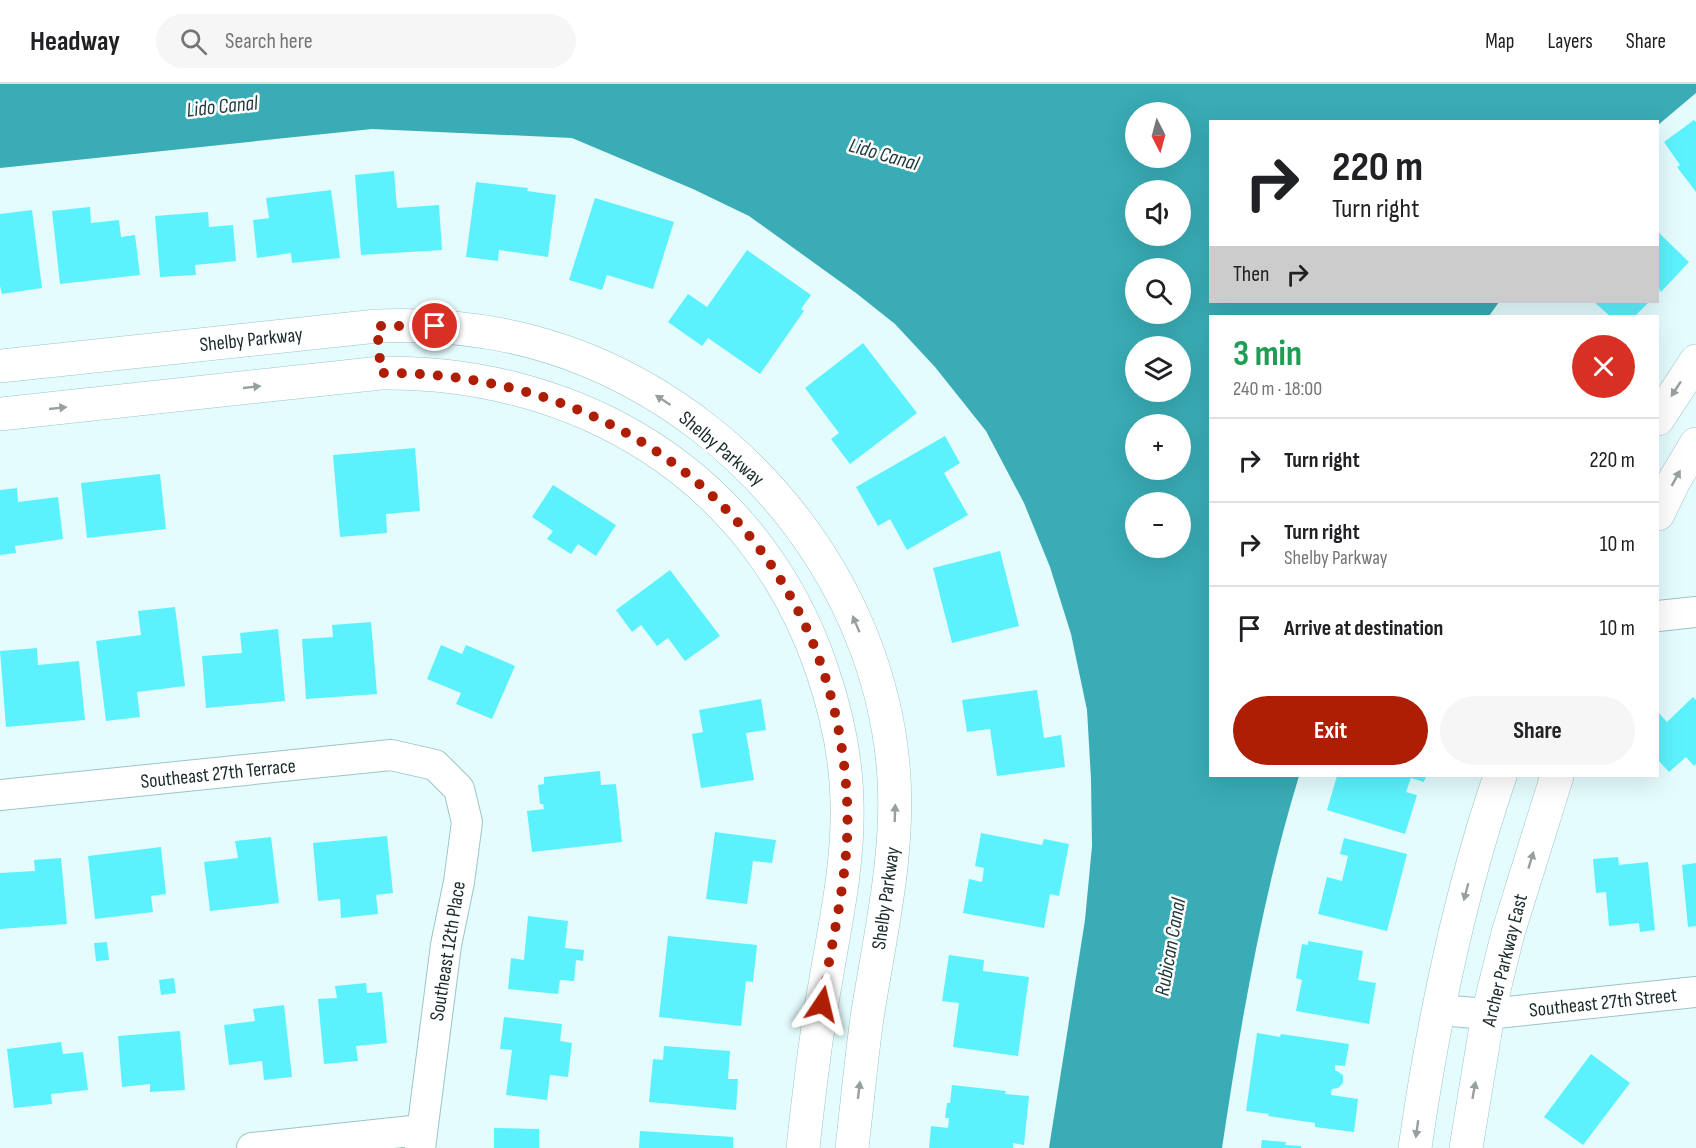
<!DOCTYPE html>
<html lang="en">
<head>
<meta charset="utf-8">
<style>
  body { margin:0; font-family:"Sofia Sans Condensed",sans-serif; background:#f6f6f6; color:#202124; height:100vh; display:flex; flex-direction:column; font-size:22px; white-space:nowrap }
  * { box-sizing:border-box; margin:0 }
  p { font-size:20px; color:#757577 }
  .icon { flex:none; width:33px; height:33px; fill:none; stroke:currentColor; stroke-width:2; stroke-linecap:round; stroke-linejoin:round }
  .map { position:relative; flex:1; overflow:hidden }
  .side { position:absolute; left:1209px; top:231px; width:450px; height:462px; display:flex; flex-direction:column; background:#fff; border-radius:0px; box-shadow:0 6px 24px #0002 }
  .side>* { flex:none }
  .banner { position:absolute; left:1209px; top:36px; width:450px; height:183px; border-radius:0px; box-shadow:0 6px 24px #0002; background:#fff; color:#202124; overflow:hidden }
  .needle { width:39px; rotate:174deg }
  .buttons { position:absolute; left:1125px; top:18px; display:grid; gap:12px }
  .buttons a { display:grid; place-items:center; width:66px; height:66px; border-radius:50%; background:#fff; box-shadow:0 6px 24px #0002; font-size:30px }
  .pin { position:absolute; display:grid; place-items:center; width:51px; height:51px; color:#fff; margin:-26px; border:3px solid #fff; border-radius:50%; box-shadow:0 2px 6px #0007 }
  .me { position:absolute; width:66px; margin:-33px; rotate:10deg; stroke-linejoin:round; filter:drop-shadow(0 0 4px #0008) }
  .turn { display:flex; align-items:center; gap:21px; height:126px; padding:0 24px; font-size:27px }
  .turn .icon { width:78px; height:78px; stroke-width:2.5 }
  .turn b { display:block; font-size:42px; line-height:51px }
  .then { display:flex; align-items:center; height:57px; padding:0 24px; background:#0003; gap:12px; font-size:22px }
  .round { display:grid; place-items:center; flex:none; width:63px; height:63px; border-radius:32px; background:#f6f6f6 }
  .summary { display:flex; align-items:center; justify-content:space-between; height:102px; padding:0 24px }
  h1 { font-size:36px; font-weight:700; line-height:45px; color:#1e9e55 }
  .cta { display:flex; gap:12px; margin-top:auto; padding:12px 24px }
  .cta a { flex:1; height:69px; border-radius:36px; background:#ad1e05; color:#fff; font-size:24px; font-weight:700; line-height:69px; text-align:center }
  .cta a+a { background:#f6f6f6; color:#202124 }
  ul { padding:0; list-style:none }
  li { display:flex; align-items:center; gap:18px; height:84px; padding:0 24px; border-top:2px solid #e0e0e0 }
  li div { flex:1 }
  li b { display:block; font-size:22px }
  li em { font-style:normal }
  header { display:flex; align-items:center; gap:36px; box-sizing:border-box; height:84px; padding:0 30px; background:#fff; border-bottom:2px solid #e0e0e0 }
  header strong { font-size:28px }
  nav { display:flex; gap:33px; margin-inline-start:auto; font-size:21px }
  .search { width:420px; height:54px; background:#f6f6f6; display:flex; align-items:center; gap:15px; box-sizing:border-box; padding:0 21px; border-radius:33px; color:#757577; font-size:22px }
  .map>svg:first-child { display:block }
</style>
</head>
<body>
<header>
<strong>Headway</strong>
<div class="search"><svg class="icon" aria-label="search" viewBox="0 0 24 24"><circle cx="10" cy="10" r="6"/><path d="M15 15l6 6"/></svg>Search here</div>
<nav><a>Map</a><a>Layers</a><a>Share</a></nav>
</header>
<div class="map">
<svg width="1696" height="1064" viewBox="0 0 1696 1064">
  <rect width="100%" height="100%" fill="#e4fcfe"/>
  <!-- water -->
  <path fill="#39acb5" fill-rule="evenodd" d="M0,0H1696V9L1658,41V38H1210V218H1499L1489,232H1210V692H1299C1262,813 1241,938 1222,1064H1049L1085,836L1092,762L1091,695L1087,626L1071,550L1050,483L1024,419L986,347L935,283L895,240L856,209L749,132L693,105L572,54L372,45L0,84ZM1136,28H1180V74H1136ZM1136,106H1180V152H1136ZM1136,184H1180V230H1136ZM1136,262H1180V308H1136ZM1136,340H1180V386H1136ZM1180,418V464H1136V418Z"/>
  <!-- building -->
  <path fill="#5cf2fd" d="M1694,36L1696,38V108L1677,83L1680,81L1664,58Z
    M394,87L397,124L439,121L442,166L361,171L355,91Z
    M476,98L528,104L527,107L556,111L548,173L499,166L498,177L466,173Z
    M331,106L340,174L292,179L291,169L257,174L253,136L269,134L266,114Z
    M595,114L674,138L653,205L607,191L602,206L569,196Z
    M90,123L91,139L119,136L121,153L135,151L140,191L60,200L52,127Z
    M32,126L42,204L2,210L0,202V130Z
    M208,128L209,143L233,141L236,177L195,181L196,191L160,193L155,132Z
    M1658,148L1689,178L1661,208L1658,204Z
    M747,166L811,211L801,225L804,227L760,290L708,254L702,262L668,238L688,210L707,223Z
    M1594,218H1649L1635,232H1610Z
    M863,259L917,329L850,380L831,355L839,349L805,304Z
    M945,352L960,379L944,389L968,431L907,466L890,435L878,442L856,403Z
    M415,364L420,427L386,430L387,449L340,453L333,371Z
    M160,390L166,445L87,454L81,399Z
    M553,401L616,441L596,472L578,460L571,470L547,455L553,447L532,433Z
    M17,404L18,418L58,413L63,455L15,462L16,469L0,471V406Z
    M1000,467L1019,542L952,559L933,484Z
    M670,486L720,552L685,577L668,554L657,562L641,541L632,548L616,526Z
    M175,523L185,602L137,608L140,633L106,637L96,557L141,551L138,527Z
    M371,538L377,610L306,615L302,555L333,553L332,541Z
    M278,545L285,617L206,624L202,572L242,569L240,549Z
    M441,561L462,570L466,561L515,582L492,635L456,620L461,609L427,595Z
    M37,564L38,581L79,577L85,636L6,643L0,567Z
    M1037,606L1044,654L1061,651L1065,683L997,692L990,645L967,648L962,616Z
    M1693,613L1696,616V680L1694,682L1686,673L1669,688L1658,676V628L1667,638Z
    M761,615L766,646L746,649L754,696L701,704L692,650L703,648L699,626Z
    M600,687L601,701L616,700L622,758L532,768L527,727L544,725L543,720H540L538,701L544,700V693Z
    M1337,692H1426L1424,698L1411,694L1406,708L1417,711L1405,750L1327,726Z
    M715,748L776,756L772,779L753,777L747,820L706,815Z
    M981,749L1042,761L1044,755L1069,760L1059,812L1050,810L1044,844L963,829L969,795L982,798L984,784L975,782Z
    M387,752L393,809L376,811L378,830L341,834L340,815L318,817L313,759Z
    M271,753L279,819L210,827L204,778L238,774L235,757Z
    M1344,754L1407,770L1387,847L1318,830L1327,793L1342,797L1348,772L1340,770Z
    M161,763L166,810L151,812L153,828L95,835L88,772Z
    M1618,773L1619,781L1648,778L1655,846L1640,848L1639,839L1609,842L1606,808L1596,809L1593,775Z
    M61,774L67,840L0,845V789L35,787L34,776Z
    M1696,779V842L1688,843L1682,781Z
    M528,832L568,837L565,864L584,866L583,877L576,876L574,897L560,896L558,910L508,905L511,874L524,876Z
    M668,852L757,861L753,898L746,897L741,942L659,933Z
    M1308,857L1363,867L1358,896L1376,899L1369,940L1296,927L1302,896L1296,894L1302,860L1308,861Z
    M107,858L109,876L96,877L94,859Z
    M949,871L984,876L983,887L1029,893L1018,972L953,963L959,919L942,917Z
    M174,894L176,909L161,911L159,896Z
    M366,899L367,909L382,908L387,959L356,962L358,977L324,980L318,915L337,914L335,902Z
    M284,921L292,993L264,996L262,977L229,981L224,941L255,937L253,925Z
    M504,933L562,940L560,957L572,959L568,993L550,991L547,1016L506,1011L512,966L500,965Z
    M180,947L185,1006L150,1008V1000L122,1003L118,952Z
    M1257,949L1280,953L1281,950L1349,960L1345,982L1335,981V986L1343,991V999L1338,1004L1332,1005L1331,1011L1358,1015L1354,1048L1315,1043V1039L1268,1032L1269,1030L1246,1027Z
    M61,958L63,970L83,968L88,1006L51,1010L52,1020L14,1024L7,965Z
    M664,962L730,967L728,995H738L736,1026L649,1018L653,975L663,976Z
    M1591,970L1630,999L1583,1061L1544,1033Z
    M952,1001L1006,1007L1005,1010L1029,1012L1024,1061L1013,1059V1064H929L931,1042L948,1044L949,1034H945L947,1019H950Z
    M494,1044L539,1045V1064H494Z
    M640,1047L733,1053V1064H639Z
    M1262,1056L1286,1058L1285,1061L1301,1062V1064H1261Z"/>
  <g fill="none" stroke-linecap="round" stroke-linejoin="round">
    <defs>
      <path id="street" d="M1658,532L1696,528
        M0,711L391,671L435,681L459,705L467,738L459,798L446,861L420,1064
        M1439,926L1488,930L1696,908
        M252,1064L421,1046"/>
      <path id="secondary" d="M0,282L377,242C449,239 522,249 589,277C753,345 876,502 893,680C901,766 880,850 867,934C861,977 857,1021 852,1064
        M0,330L381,289C579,287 755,391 821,583C836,626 846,672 847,717C849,780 835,840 825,901C815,955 809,1009 803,1064
        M1658,335L1696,277
        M1658,430L1674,397L1696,360
        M1415,1064C1433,938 1459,812 1500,692
        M1466,1064L1488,930L1508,849L1557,692"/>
    </defs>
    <!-- street casing -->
    <use href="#street" stroke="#9cc4c7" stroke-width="32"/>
    <!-- secondary casing -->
    <use href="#secondary" stroke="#9cc4c7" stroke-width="34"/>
    <!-- street -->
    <use href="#street" stroke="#fff" stroke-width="30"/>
    <!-- secondary -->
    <use href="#secondary" stroke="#fff" stroke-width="33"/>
  </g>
  <!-- one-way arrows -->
  <defs><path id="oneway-solid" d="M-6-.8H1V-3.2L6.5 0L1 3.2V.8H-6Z" transform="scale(1.5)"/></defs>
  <g fill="#989fa0">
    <use href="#oneway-solid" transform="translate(252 303) rotate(-6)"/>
    <use href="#oneway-solid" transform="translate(1676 305) rotate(123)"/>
    <use href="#oneway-solid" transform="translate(663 316) rotate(-147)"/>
    <use href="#oneway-solid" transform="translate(58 324) rotate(-6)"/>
    <use href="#oneway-solid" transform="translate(1676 394) rotate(-61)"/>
    <use href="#oneway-solid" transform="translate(856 540) rotate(-113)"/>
    <use href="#oneway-solid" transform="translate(895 729) rotate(-88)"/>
    <use href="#oneway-solid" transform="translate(1531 776) rotate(-73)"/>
    <use href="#oneway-solid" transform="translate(1466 808) rotate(105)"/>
    <use href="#oneway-solid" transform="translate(859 1006) rotate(-83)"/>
    <use href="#oneway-solid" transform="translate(1474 1006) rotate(-80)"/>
    <use href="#oneway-solid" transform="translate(1417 1045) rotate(98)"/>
  </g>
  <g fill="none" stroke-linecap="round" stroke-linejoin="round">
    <!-- route -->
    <path stroke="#ad1e05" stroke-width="10" stroke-dasharray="0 18" d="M435,242H377L381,289C635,287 834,457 847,716C851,785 832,852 822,920"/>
  </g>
  <g text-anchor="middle" stroke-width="5" stroke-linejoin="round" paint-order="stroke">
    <!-- street labels -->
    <g font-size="20" fill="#1a2a2b" stroke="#fff">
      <text transform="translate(251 255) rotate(-6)" y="7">Shelby Parkway</text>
      <text transform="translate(722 364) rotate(40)" y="7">Shelby Parkway</text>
      <text transform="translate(218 689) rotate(-6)" y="7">Southeast 27th Terrace</text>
      <text transform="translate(885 814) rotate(-82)" y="7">Shelby Parkway</text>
      <text transform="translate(447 867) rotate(-81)" y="7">Southeast 12th Place</text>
      <text transform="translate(1504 876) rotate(-76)" y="7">Archer Parkway East</text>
      <text transform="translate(1603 918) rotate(-6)" y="7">Southeast 27th Street</text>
    </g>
    <!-- water labels -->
    <g font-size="21" font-style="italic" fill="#213a3c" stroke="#fff">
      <text transform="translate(222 22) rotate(-6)" y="7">Lido Canal</text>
      <text transform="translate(884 70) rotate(16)" y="7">Lido Canal</text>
      <text transform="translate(1170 863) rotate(-80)" y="7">Rubican Canal</text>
    </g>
  </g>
</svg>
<div class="buttons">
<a><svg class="needle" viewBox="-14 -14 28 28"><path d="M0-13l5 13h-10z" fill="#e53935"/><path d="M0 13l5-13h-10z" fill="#757577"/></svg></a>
<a><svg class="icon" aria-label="sound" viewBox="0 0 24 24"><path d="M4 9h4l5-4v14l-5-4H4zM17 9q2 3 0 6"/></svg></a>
<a><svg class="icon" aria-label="search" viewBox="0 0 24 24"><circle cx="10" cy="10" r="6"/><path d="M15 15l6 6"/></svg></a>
<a><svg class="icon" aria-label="layers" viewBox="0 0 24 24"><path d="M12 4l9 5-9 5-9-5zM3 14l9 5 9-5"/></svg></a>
<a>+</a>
<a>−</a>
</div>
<div class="pin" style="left:435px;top:242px;background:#d93025"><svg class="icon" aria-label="arrive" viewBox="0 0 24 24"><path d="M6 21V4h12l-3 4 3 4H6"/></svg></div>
<svg class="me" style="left:822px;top:920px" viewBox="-20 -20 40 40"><path d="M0-17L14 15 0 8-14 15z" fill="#ad1e05" stroke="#fff" stroke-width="4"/></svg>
<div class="banner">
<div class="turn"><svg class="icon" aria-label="right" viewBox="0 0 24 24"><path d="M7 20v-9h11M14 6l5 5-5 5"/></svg><div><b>220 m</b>Turn right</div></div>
<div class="then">Then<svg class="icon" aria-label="right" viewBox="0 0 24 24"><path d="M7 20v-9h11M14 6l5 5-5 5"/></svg></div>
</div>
<section class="side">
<div class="summary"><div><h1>3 min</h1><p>240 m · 18:00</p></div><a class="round" style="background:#d93025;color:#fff"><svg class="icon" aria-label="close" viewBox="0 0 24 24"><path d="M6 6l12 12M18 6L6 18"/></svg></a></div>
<ul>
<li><svg class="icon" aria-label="right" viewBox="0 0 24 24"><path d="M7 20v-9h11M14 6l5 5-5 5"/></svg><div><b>Turn right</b></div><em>220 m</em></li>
<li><svg class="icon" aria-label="right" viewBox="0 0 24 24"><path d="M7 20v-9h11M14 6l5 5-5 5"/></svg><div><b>Turn right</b><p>Shelby Parkway</p></div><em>10 m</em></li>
<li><svg class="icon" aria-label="arrive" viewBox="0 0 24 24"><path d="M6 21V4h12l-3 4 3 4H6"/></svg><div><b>Arrive at destination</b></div><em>10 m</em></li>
</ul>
<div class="cta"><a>Exit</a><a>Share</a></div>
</section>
</div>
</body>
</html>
